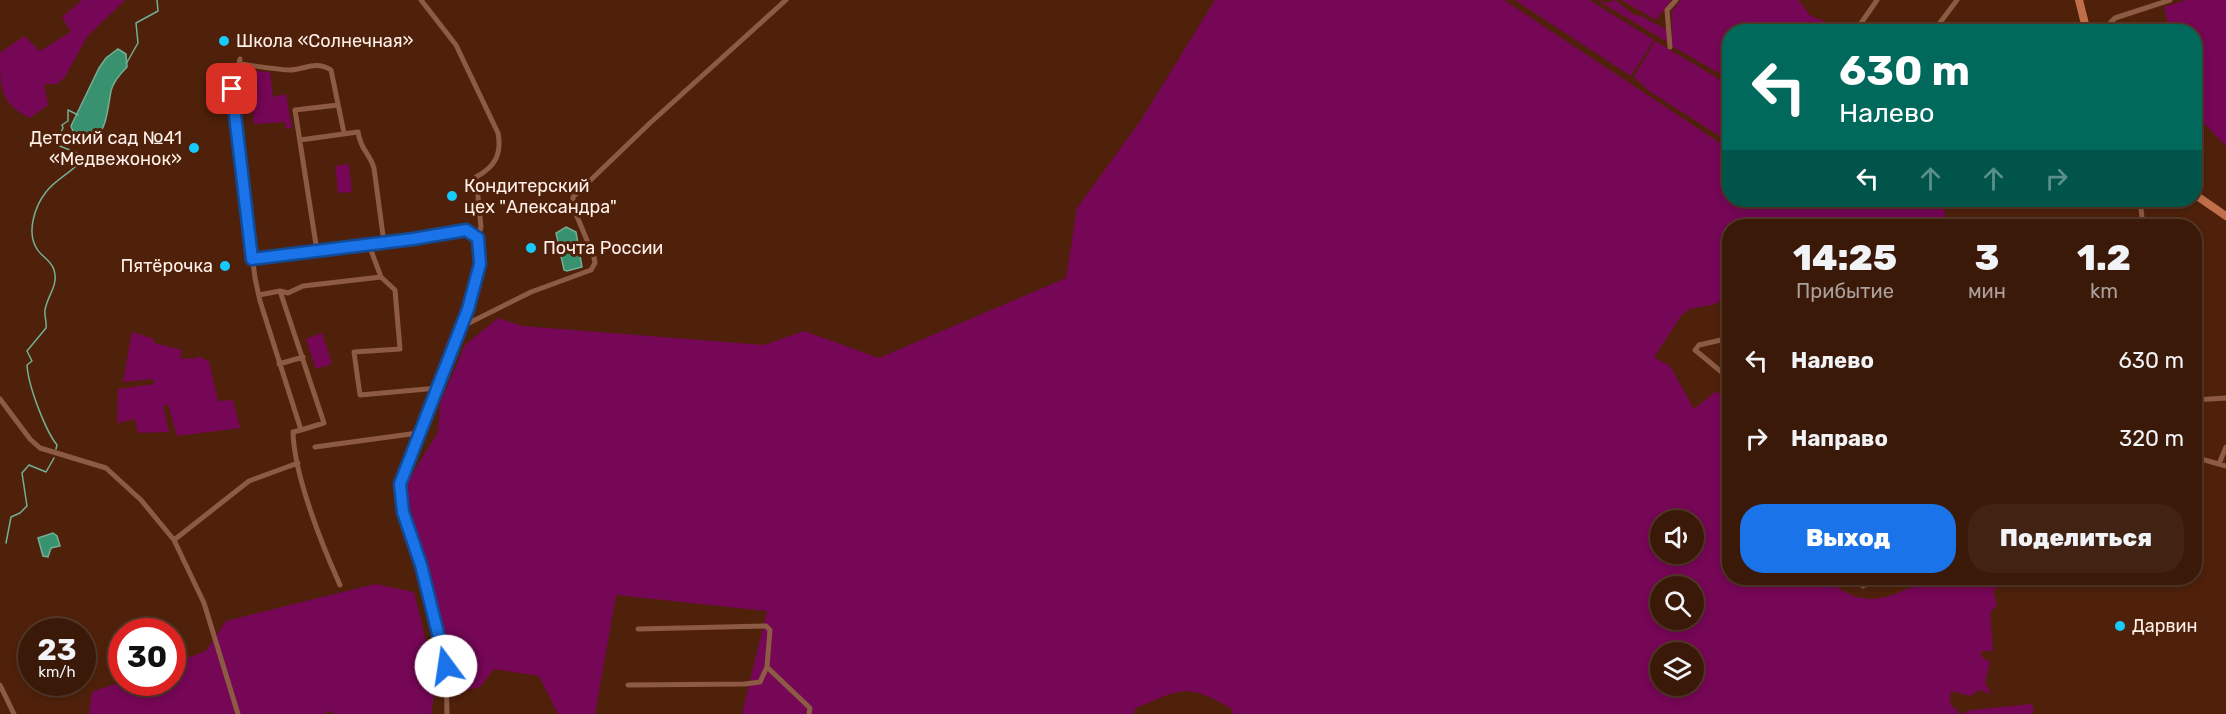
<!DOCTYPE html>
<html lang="ru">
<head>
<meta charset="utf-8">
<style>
  body { margin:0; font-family:Rubik,sans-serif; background:#422212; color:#f1f3f6; height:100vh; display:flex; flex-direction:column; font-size:22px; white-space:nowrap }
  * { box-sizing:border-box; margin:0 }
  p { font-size:20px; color:#aca09c }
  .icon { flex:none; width:33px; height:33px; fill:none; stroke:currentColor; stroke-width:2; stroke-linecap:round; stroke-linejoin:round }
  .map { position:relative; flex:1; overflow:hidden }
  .side { position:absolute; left:1722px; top:219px; width:480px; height:366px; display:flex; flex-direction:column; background:#3b1908; border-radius:24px; box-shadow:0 3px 9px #0003,0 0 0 2px #543829 }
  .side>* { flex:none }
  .guide { position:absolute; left:1722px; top:24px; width:480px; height:183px; border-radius:24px; box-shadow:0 3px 9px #0003,0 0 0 2px #543829; background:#00695c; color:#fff; overflow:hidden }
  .buttons { position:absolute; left:1650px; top:510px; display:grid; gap:12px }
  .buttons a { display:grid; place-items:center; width:54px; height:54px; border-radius:50%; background:#3b1908; box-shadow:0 3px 9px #0003,0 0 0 2px #543829; font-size:30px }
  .speed { position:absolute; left:18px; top:618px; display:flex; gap:12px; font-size:30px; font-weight:700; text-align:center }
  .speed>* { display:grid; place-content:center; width:78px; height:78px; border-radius:50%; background:#3b1908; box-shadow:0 3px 9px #0003,0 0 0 2px #543829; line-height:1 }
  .speed small { font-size:15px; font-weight:400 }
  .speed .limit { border:9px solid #d22; background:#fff; color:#111 }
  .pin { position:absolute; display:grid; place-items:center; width:51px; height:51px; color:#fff; margin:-26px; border-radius:12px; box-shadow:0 3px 9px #0006 }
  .me { position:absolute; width:66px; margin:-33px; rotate:346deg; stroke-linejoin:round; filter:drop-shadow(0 0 4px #0008) }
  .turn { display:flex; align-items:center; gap:21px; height:126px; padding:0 18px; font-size:27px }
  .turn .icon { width:78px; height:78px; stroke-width:2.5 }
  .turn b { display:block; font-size:42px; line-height:51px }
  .lanes { display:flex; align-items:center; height:57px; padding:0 18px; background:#0003; justify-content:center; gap:30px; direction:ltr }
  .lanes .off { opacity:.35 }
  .eta { display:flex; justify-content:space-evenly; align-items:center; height:102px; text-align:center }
  .eta b { font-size:36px; font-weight:800; line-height:42px }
  .button { display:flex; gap:12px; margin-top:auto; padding:12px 18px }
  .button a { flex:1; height:69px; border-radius:24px; background:#1a73e8; color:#fff; font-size:24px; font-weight:800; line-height:69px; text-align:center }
  .button a+a { background:#422212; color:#f1f3f6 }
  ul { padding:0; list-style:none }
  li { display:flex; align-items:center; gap:18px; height:78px; padding:0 18px }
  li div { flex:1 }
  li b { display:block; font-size:22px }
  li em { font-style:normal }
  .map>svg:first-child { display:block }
</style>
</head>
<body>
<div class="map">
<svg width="2226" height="714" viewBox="0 0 2226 714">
  <rect width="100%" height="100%" fill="#4f210a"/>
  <!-- green -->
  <path fill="#760656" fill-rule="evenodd" d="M82,0H125L87,37L65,77L57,84H44L48,105L30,118C0,103 0,89 0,53L24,36L40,51L71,32L62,17Z
    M1215,0H1504L1729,149L1730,200H1943L1947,226H1730L1729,297L1712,305L1689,309L1681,316L1654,357L1670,366L1694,409L1715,392L1729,395L1730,578H1836L1839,589C1881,613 1898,587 1940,578C1957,574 1978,578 1996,578L1998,586L1993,591L1997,605L1990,613L1993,651H1981V656L1990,662L1985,683L1992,694L1980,690L1970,696L1951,691L1950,704L1961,714L1971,710L2032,704L2034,711L2031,714H1233L1232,709C1186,682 1182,689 1136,708L1133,714H742L767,611L616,595L595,714H558L539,676L494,669L480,687L455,693L405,486L438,432L440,403L465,345L498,318L522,326L764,345L804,331L879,358L1066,278L1077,208L1141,120ZM1660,520H1694V554H1660ZM1660,586H1694V620H1660ZM1660,652H1694V686H1660Z
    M1515,0H1589L1654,40L1631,76Z
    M1597,0L1608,3L1615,0L1634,15H1639L1667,30V42Z
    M1621,0H1671L1656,20Z
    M1681,0H1798L1811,16L1850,31L1730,32L1729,79L1672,46V11Z
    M2186,0H2226V146L2195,114L2194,32L2159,31L2169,28L2164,7Z
    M1655,41L1729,85V142L1649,91L1634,77Z
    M246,70L270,72L273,97L286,94L292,128L286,129L285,122L254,124L249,85H236L239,73Z
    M349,164L352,192L338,193L335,166Z
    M132,332L154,339V343L182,350L180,358L194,359L197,356L209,361L218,401L233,400L240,428L177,436L168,405L163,406L169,432L138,433L135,419L117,423L118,389L154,384L153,379L123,382Z
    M322,333L332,364L316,369L306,339Z
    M375,584L414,592L436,682L431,714H335L329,711L325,714H89L92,692L121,682H172L173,663L206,651L226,621Z"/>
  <!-- water -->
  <path fill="#39926f" stroke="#74ae94" stroke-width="1.5" d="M118,49L126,54L127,67C120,74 113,82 111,91C108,105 107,133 93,139L74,134L71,126L99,68L106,58Z
    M566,227L576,232L582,267L567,271L564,270L556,233Z
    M53,533L57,536L60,546L51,548L48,557L43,556L38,538Z"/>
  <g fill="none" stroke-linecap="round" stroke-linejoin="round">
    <!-- stream -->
    <path stroke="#74ae94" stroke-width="1.5" d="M126,64L138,43L136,23L158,11L157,0
      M56,449L57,445C45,430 28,385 27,365L32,361L27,351L46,328C47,322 44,315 45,310C47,296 59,285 54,270C52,261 41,256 37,249C26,232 35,206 46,192C56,179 71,173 81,161L77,153L55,144L63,128L62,125L68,121V110L78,115
      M6,543L11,517L20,513L27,506L22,473L29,465L46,472L54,458"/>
    <!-- street -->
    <path stroke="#8d5a43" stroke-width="5" d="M421,0L456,45L498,133C502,154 495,167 476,177L481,227L478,238L480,264L476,284L438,388L400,484L403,512L421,565L446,666L447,714
      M1855,32L1877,0
      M1933,32L1957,0
      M2101,32L2115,18L2170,0
      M1670,47L1667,10L1676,0
      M240,59L232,96L255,278L260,301L301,430L293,432C294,475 322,545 340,585
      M240,64C256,66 273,69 289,70C304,70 315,60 331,70L344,133
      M300,140L358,132C361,151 369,152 374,168L384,243
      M2140,200L2143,226
      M369,245L381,277L395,290L400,349L354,352L360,395L438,388
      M317,251L295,110L338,105
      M252,259L413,239L466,230L478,238
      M280,291L324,423L301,430
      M259,295L280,291L288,293L303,286L381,277
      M461,327L531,292L591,270L595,263L594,257L573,207V197L650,123L786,0
      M1730,338L1699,345L1695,350L1730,379
      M279,364L303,357
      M0,399L30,439L40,448L106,468L141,500L174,540L204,603L238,714
      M2194,400L2226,398
      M315,447L418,433
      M2194,457L2226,466
      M2219,464L2226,447
      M174,540L249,481L298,463
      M1863,586L1882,578
      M767,667L810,708L809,714
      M0,685L14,714
      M628,685L745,684L760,682L767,667L770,630L766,626L638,629"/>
    <!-- secondary -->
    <path stroke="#c16f4b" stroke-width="8" d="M2079,0L2087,32
      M2194,194L2226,216"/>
  </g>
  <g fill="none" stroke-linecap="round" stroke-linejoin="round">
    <defs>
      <path id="route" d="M232,89L252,259L413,239L466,230L478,238L480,264L468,309L400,484L403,512L421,565L446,666"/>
    </defs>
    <!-- route casing -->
    <use href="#route" stroke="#114b97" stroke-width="15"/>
    <!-- route -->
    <use href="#route" stroke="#1a73e8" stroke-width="10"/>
  </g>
  <!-- markers -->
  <g fill="#16cafb" stroke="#4f210a" stroke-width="2">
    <circle cx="224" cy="41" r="6"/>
    <circle cx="194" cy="148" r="6"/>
    <circle cx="452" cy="196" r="6"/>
    <circle cx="531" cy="248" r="6"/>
    <circle cx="225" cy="266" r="6"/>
    <circle cx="2120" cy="626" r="6"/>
  </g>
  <g text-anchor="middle" stroke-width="6" stroke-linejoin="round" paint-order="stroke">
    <!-- poi labels -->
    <g font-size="18" fill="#ffefe9" stroke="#4f210a" text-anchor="start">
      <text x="236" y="47">Школа «Солнечная»</text>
      <text x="182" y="144" text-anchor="end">Детский сад №41<tspan x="182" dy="21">«Медвежонок»</tspan></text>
      <text x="464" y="192">Кондитерский<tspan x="464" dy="21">цех "Александра"</tspan></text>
      <text x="543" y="254">Почта России</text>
      <text x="213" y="272" text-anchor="end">Пятёрочка</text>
      <text x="2132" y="632">Дарвин</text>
    </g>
  </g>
</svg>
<div class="buttons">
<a><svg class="icon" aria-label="sound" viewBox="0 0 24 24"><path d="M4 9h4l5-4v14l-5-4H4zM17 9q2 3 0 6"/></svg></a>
<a><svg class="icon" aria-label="search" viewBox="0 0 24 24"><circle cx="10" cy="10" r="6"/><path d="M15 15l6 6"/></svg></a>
<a><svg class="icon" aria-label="layers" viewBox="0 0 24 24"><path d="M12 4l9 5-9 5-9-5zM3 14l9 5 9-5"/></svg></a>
</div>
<div class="speed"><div>23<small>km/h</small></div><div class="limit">30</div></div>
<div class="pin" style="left:232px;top:89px;background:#d93025"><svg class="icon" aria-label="arrive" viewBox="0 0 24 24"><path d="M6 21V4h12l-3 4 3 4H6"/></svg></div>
<svg class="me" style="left:446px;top:666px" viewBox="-20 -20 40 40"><circle r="19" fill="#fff"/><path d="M0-13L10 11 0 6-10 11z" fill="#1a73e8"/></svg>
<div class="guide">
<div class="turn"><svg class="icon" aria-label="left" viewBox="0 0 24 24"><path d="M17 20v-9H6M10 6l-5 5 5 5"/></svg><div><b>630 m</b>Налево</div></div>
<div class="lanes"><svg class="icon" aria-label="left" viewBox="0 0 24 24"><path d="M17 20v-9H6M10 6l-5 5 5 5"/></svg><svg class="icon off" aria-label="ahead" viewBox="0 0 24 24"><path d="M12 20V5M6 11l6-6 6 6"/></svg><svg class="icon off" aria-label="ahead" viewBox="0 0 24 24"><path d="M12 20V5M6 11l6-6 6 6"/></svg><svg class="icon off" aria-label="right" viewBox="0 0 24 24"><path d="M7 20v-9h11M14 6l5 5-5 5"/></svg></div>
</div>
<section class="side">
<div class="eta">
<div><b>14:25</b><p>Прибытие</p></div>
<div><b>3</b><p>мин</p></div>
<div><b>1.2</b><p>km</p></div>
</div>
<ul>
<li><svg class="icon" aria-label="left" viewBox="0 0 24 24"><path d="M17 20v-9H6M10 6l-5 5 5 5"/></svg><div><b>Налево</b></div><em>630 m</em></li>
<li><svg class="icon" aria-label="right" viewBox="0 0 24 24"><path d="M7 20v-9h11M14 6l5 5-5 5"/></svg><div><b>Направо</b></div><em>320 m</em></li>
</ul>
<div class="button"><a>Выход</a><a>Поделиться</a></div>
</section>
</div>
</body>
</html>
